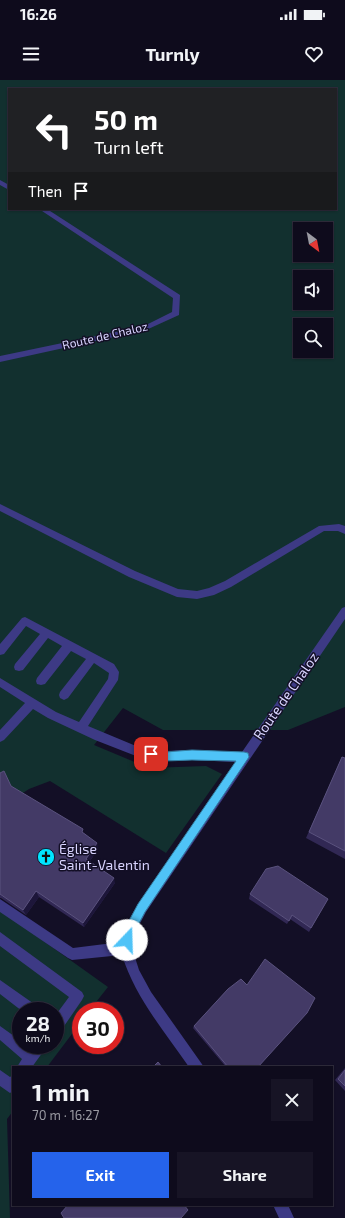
<!DOCTYPE html>
<html lang="en">
<head>
<meta charset="utf-8">
<style>
  body { margin:0; font-family:"Exo 2",sans-serif; background:#171425; color:#f1f3f6; height:100vh; display:flex; flex-direction:column; font-size:15px; white-space:nowrap }
  * { box-sizing:border-box; margin:0 }
  p { font-size:13px; color:#9b9ba3 }
  .icon { flex:none; width:22px; height:22px; fill:none; stroke:currentColor; stroke-width:2; stroke-linecap:round; stroke-linejoin:round }
  .map { position:relative; flex:1; overflow:hidden }
  .side { position:absolute; left:12px; top:986px; width:321px; height:140px; display:flex; flex-direction:column; background:#0e0b1c; border-radius:0px; box-shadow:0 1px 3px #0004,0 0 0 1px #2e2b3b }
  .side>* { flex:none }
  .hud { position:absolute; left:8px; top:8px; width:329px; height:122px; border-radius:0px; box-shadow:0 1px 3px #0004,0 0 0 1px #2e2b3b; background:#202124; color:#fff; overflow:hidden }
  .needle { width:26px; rotate:148deg }
  .tools { position:absolute; left:293px; top:142px; display:grid; gap:8px }
  .tools a { display:grid; place-items:center; width:40px; height:40px; border-radius:0px; background:#0e0b1c; box-shadow:0 1px 3px #0004,0 0 0 1px #2e2b3b; font-size:20px }
  .speed { position:absolute; left:12px; top:922px; display:flex; gap:8px; font-size:20px; font-weight:700; text-align:center }
  .speed>* { display:grid; place-content:center; width:52px; height:52px; border-radius:50%; background:#0e0b1c; box-shadow:0 1px 3px #0004,0 0 0 1px #2e2b3b; line-height:1 }
  .speed small { font-size:10px; font-weight:400 }
  .speed .limit { border:6px solid #d22; background:#fff; color:#111 }
  .pin { position:absolute; display:grid; place-items:center; width:34px; height:34px; color:#fff; margin:-17px; border-radius:8px; box-shadow:0 2px 6px #0006 }
  .me { position:absolute; width:44px; margin:-22px; rotate:21deg; stroke-linejoin:round; filter:drop-shadow(0 0 3px #0008) }
  .turn { display:flex; align-items:center; gap:14px; height:84px; padding:0 20px; font-size:18px }
  .turn .icon { width:52px; height:52px; stroke-width:2.5 }
  .turn b { display:block; font-size:28px; line-height:34px }
  .then { display:flex; align-items:center; height:38px; padding:0 20px; background:#0003; gap:8px; font-size:15px }
  .round { display:grid; place-items:center; flex:none; width:42px; height:42px; border-radius:0px; background:#171425 }
  .head { display:flex; align-items:center; justify-content:space-between; height:68px; padding:0 20px }
  h1 { font-size:24px; font-weight:700; line-height:30px }
  .action { display:flex; gap:8px; margin-top:auto; padding:8px 20px }
  .action a { flex:1; height:46px; border-radius:0px; background:#2563eb; color:#fff; font-size:16px; font-weight:700; line-height:46px; text-align:center }
  .action a+a { background:#171425; color:#f1f3f6 }
  .status { display:flex; justify-content:space-between; align-items:center; height:28px; padding:0 20px; background:#0e0b1c; direction:ltr }
  .status svg { height:11px; fill:currentColor }
  header { display:flex; justify-content:space-between; align-items:center; height:52px; padding:0 20px; background:#0e0b1c; font-size:18px; font-weight:700 }
  .map>svg:first-child { display:block }
</style>
</head>
<body>
<div class="status"><b>16:26</b><svg viewBox="0 0 49 12"><path d="M0 12V9h3v3zM5 12V6h3v6zM10 12V3h3v9zM15 12V0h3v12zM26 1h20v11H26zM47 4h2v5h-2z"/></svg></div>
<header><svg class="icon" aria-label="menu" viewBox="0 0 24 24"><path d="M4 6h16M4 12h16M4 18h16"/></svg>Turnly<svg class="icon" aria-label="heart" viewBox="0 0 24 24"><path d="M12 20l-8-8c-3-5 5-10 8-4 3-6 11-1 8 4z"/></svg></header>
<div class="map">
<svg width="345" height="1138" viewBox="0 0 345 1138">
  <rect width="100%" height="100%" fill="#130f26"/>
  <!-- green -->
  <path fill="#12302f" fill-rule="evenodd" d="M0,0H345V627L288,650H163L123,628L94,665L149,688L206,686L222,694L166,773L50,701L29,709L0,728ZM9,9H336V129H9ZM300,149H326V175H300ZM300,197H326V223H300ZM300,245H326V271H300Z
    M0,830L108,907L89,931H81V942L47,987H13V1031L7,1039L10,1138H0ZM21,931H55V965H21Z"/>
  <g fill="none" stroke-linecap="round" stroke-linejoin="round">
    <!-- minor -->
    <path fill="#3d3a85" fill-rule="evenodd" d="M0,100L9,105V110L0,105Z
      M39,129H47L180,215L179,235L146,250L0,282V276L144,246L172,232L173,218Z
      M0,424L135,491L178,509L197,511L209,508L225,501L319,446L339,444L345,446V454L338,451H324L231,507L214,515L197,519L177,517L129,497L0,431Z
      M345,527V539L146,832L135,853L132,868L139,890L151,912L204,987H189C164,951 135,917 122,875L72,880L68,878L0,832V819L73,868L121,862L125,847L138,824L236,682L192,680L165,681L136,676L95,660L48,638L33,629L4,660L0,662V650L25,623L0,607V598L56,632L79,642L108,599L109,593L94,583L68,618L64,620L60,618L59,615L60,612L86,579L71,571L45,604L41,605L37,604L36,601L37,598L62,566L48,558L23,590L19,591L15,590L14,587L15,584L40,554L26,546L4,574L0,575V564L22,538L25,537L114,584L119,592L118,600L88,646L136,666L165,671L192,670L242,672L342,528Z
      M0,852L82,912L84,916L82,920L60,952L55,953V936L69,917L0,866Z
      M0,900L37,926L38,931H22L0,914Z
      M0,946L21,961V965H26L30,968L33,965H48L32,987H17L22,979L0,960Z
      M0,990L10,997L13,995V1011L10,1013L0,1006Z
      M273,1125H288L294,1138H279Z"/>
  </g>
  <!-- wall -->
  <path fill="#312854" d="M342,677L345,678V779L306,758Z
    M0,693L11,706L85,754L98,769L90,781L115,803L84,847L39,817L26,835L1,818H0Z
    M250,814L328,819L309,852L290,839L287,844L249,819Z
    M194,946L258,987H226L193,948Z
    M345,988V1011L335,1000Z"/>
  <!-- shaded-wall -->
  <path fill="#1d163a" d="M97,763L98,769L87,785L86,779Z
    M114,798L115,803L84,847L83,843Z
    M36,811L39,817L26,835L23,830Z"/>
  <!-- building -->
  <path fill="#433a66" stroke="#5a527e" d="M342,677L345,678V771L309,752Z
    M4,691L11,706L83,749L82,752L97,763L86,779L114,798L83,843L36,811L23,830L0,814V693Z
    M278,786L328,819L311,848L292,835L289,841L250,814L266,789Z
    M265,879L315,918L307,933L258,987H228L194,946L228,909L241,899L247,905Z
    M158,982L162,987H153Z
    M345,990V1006L338,999Z
    M68,1125H184L188,1130L181,1138H64L61,1133Z"/>
  <!-- route -->
  <path fill="#4fc3f7" stroke="#337fa1" d="M151,669L165,672L192,670L244,672L248,673L249,677L145,832L134,853L131,864L127,865L123,864L122,860L123,852L138,824L236,681L192,680L165,681L147,677L146,674L147,671Z"/>
  <!-- icons -->
  <defs>
    <symbol id="church-disc" viewBox="-11 -11 22 22"><circle r="9.5" fill="#00e5ff" stroke="#130f26"/><path d="M-1.2-6h2.4v3.5h3.3v2.4h-3.3V6h-2.4V-.1h-3.3v-2.4h3.3Z" fill="#111"/></symbol>
  </defs>
  <g fill-rule="evenodd">
    <use href="#church-disc" x="36" y="767" width="20" height="20"/>
  </g>
  <g text-anchor="middle" stroke-width="3" stroke-linejoin="round" paint-order="stroke">
    <!-- far-street labels -->
    <g font-size="12" fill="#d9d4ff" stroke="#130f26">
      <text transform="translate(105 256) rotate(-13)" y="4">Route de Chaloz</text>
    </g>
    <!-- street labels -->
    <g font-size="14" fill="#d9d4ff" stroke="#130f26">
      <text transform="translate(286 616) rotate(-55)" y="5">Route de Chaloz</text>
    </g>
    <!-- poi labels -->
    <g font-size="14" fill="#d9d4ff" stroke="#130f26" text-anchor="start">
      <text x="59" y="774">Église<tspan x="59" dy="16">Saint-Valentin</tspan></text>
    </g>
  </g>
</svg>
<div class="tools">
<a><svg class="needle" viewBox="-14 -14 28 28"><path d="M0-13l5 13h-10z" fill="#e53935"/><path d="M0 13l5-13h-10z" fill="#9b9ba3"/></svg></a>
<a><svg class="icon" aria-label="sound" viewBox="0 0 24 24"><path d="M4 9h4l5-4v14l-5-4H4zM17 9q2 3 0 6"/></svg></a>
<a><svg class="icon" aria-label="search" viewBox="0 0 24 24"><circle cx="10" cy="10" r="6"/><path d="M15 15l6 6"/></svg></a>
</div>
<div class="speed"><div>28<small>km/h</small></div><div class="limit">30</div></div>
<div class="pin" style="left:151px;top:674px;background:#d93025"><svg class="icon" aria-label="arrive" viewBox="0 0 24 24"><path d="M6 21V4h12l-3 4 3 4H6"/></svg></div>
<svg class="me" style="left:127px;top:860px" viewBox="-20 -20 40 40"><circle r="19" fill="#fff"/><path d="M0-13L10 11 0 6-10 11z" fill="#4fc3f7"/></svg>
<div class="hud">
<div class="turn"><svg class="icon" aria-label="left" viewBox="0 0 24 24"><path d="M17 20v-9H6M10 6l-5 5 5 5"/></svg><div><b>50 m</b>Turn left</div></div>
<div class="then">Then<svg class="icon" aria-label="arrive" viewBox="0 0 24 24"><path d="M6 21V4h12l-3 4 3 4H6"/></svg></div>
</div>
<section class="side">
<div class="head"><div><h1>1 min</h1><p>70 m · 16:27</p></div><a class="round"><svg class="icon" aria-label="close" viewBox="0 0 24 24"><path d="M6 6l12 12M18 6L6 18"/></svg></a></div>
<div class="action"><a>Exit</a><a>Share</a></div>
</section>
</div>
</body>
</html>
